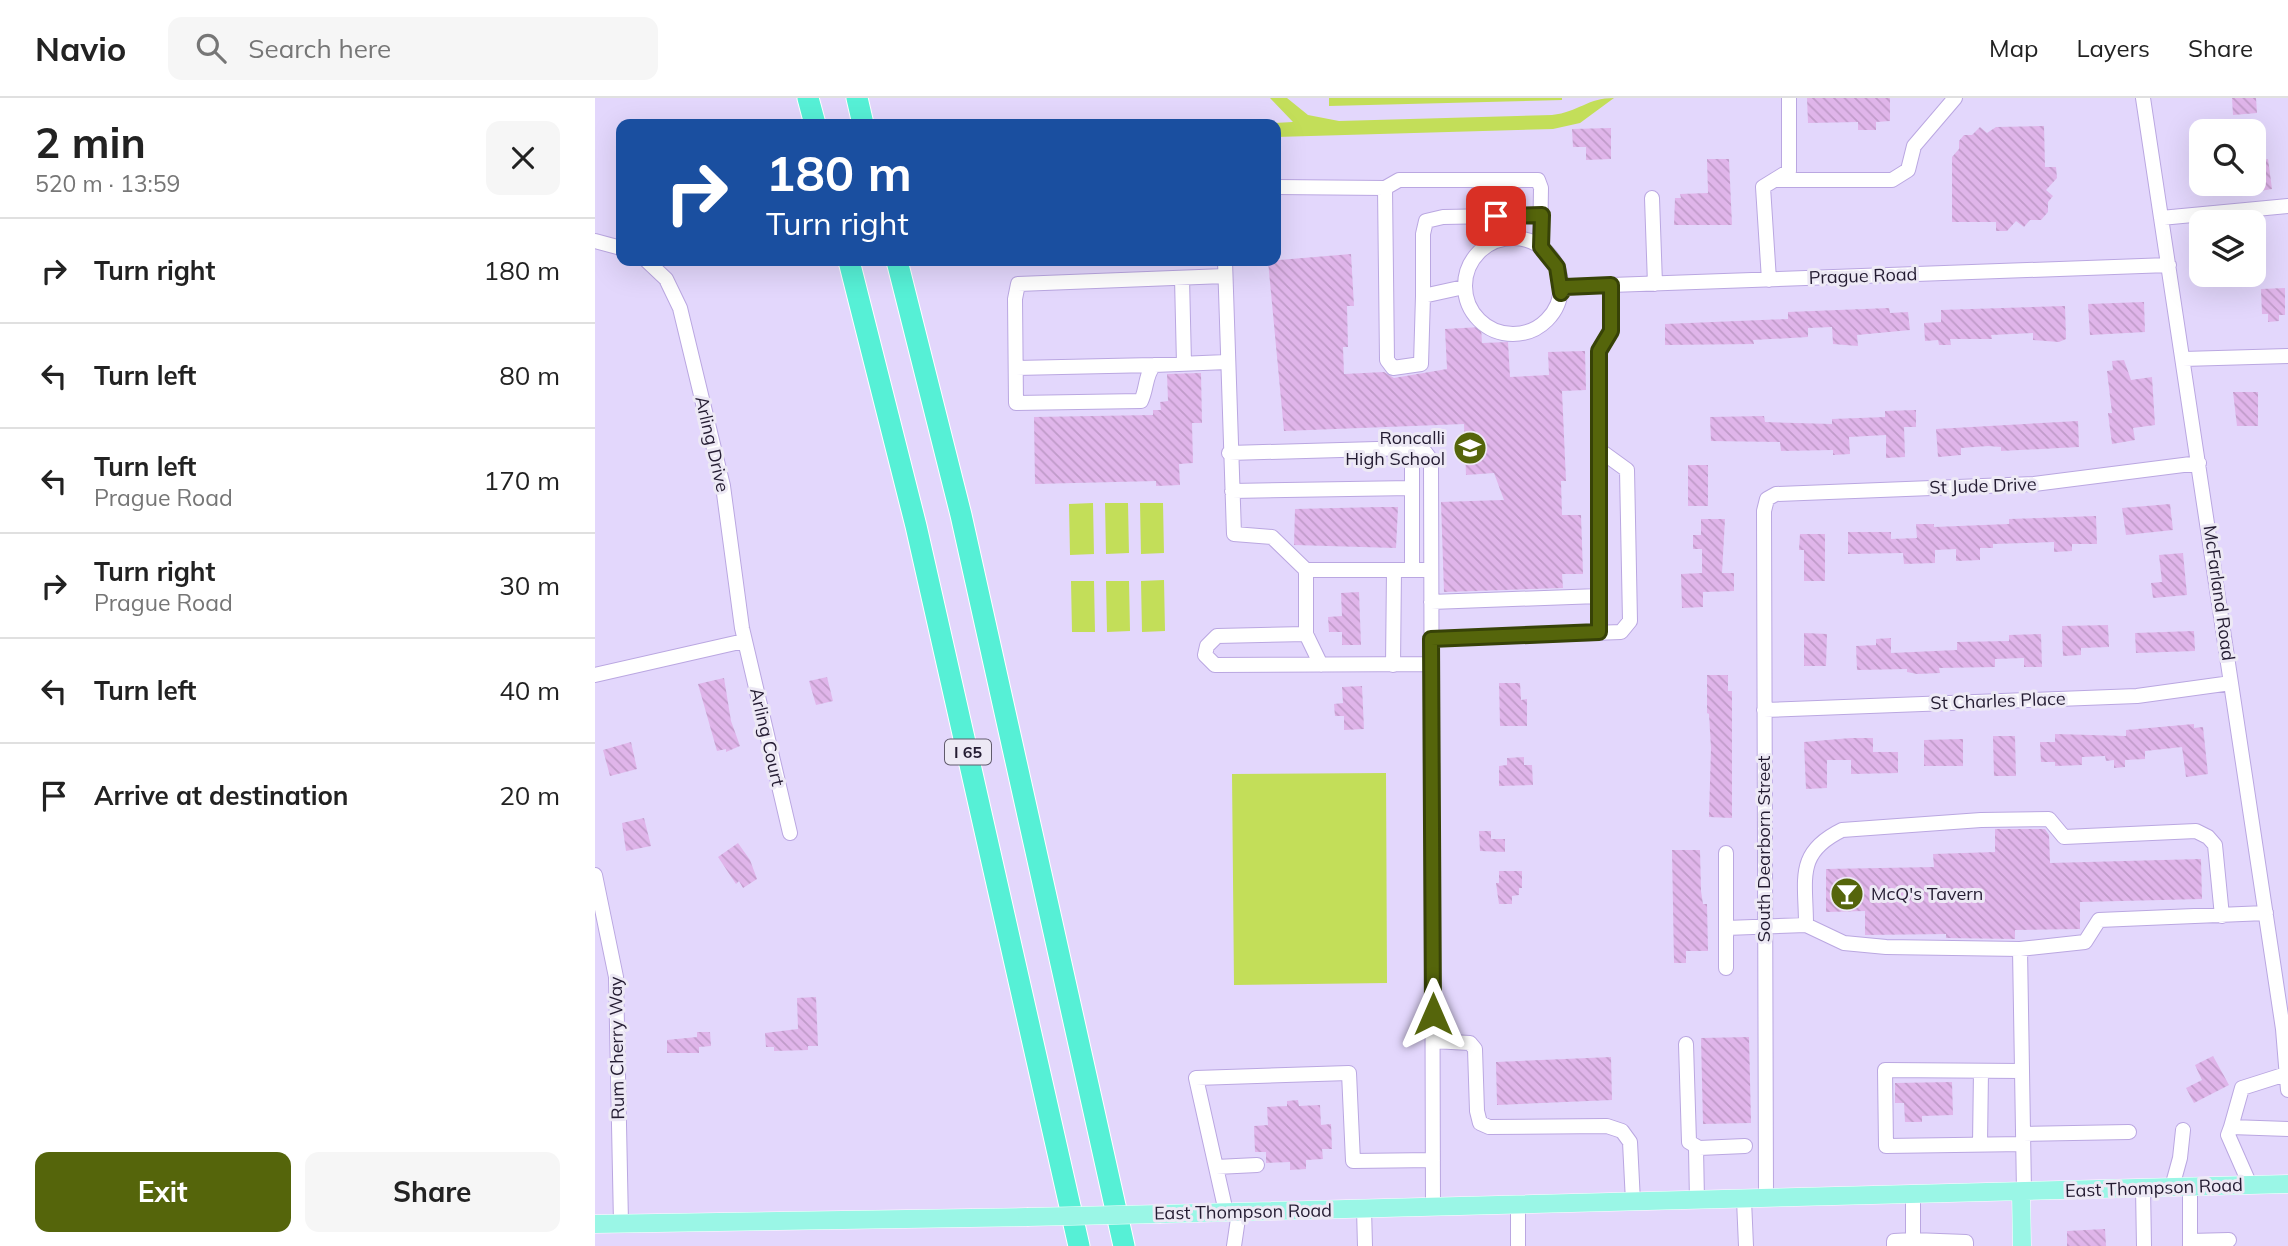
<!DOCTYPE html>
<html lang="en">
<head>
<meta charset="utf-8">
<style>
  body { margin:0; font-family:Mulish,sans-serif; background:#f6f6f6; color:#222; height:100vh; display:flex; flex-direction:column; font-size:26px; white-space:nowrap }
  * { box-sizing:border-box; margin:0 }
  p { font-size:23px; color:#767676 }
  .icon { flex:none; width:38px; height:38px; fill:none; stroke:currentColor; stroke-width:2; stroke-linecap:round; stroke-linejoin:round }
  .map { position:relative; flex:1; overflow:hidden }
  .drawer { display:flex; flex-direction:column; background:#fff; width:595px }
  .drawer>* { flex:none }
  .banner { position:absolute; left:21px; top:21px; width:665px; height:147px; border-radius:14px; box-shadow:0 7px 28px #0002; background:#1a4fa0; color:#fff; overflow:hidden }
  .tools { position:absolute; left:1594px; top:21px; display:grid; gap:14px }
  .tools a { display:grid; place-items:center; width:77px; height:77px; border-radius:14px; background:#fff; box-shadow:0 7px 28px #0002; font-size:35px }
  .pin { position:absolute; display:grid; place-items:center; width:60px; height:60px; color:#fff; margin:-30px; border-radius:14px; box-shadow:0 4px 10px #0006 }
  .me { position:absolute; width:77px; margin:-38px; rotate:0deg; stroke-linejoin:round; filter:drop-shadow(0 0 5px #0008) }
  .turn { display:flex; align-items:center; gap:24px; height:147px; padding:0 35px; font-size:32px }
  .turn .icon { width:91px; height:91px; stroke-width:2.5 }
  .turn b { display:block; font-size:49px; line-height:60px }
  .round { display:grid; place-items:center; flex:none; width:74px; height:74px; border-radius:14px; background:#f6f6f6 }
  .summary { display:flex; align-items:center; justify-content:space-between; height:119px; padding:0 35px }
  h1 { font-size:42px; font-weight:700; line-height:52px }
  .cta { display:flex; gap:14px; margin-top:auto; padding:14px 35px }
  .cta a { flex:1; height:80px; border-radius:14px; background:#55650b; color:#fff; font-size:28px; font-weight:700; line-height:80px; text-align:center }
  .cta a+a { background:#f6f6f6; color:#222 }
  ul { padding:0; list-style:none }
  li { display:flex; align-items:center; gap:21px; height:105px; padding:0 35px; border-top:2px solid #e0e0e0 }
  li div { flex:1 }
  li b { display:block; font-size:26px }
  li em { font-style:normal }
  header { display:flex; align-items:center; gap:42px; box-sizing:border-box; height:98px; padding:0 35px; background:#fff; border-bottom:2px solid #e0e0e0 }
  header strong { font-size:33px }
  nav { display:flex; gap:38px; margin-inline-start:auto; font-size:24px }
  .search { width:490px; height:63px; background:#f6f6f6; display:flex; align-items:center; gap:18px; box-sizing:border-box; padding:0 24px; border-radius:14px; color:#767676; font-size:26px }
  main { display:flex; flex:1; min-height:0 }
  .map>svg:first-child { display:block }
</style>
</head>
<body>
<header>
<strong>Navio</strong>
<div class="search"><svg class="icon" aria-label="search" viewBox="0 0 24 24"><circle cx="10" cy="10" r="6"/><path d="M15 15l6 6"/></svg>Search here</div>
<nav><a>Map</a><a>Layers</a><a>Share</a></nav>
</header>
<main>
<section class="drawer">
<div class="summary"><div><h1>2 min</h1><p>520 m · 13:59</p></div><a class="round"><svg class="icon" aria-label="close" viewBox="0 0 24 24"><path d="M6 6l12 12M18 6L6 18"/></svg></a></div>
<ul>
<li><svg class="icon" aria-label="right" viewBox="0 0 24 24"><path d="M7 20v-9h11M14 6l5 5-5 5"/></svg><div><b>Turn right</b></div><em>180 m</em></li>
<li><svg class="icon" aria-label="left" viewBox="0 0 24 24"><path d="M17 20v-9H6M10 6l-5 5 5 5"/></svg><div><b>Turn left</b></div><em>80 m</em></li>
<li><svg class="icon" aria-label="left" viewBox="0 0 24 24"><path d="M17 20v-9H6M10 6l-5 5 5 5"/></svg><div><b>Turn left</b><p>Prague Road</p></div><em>170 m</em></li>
<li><svg class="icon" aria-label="right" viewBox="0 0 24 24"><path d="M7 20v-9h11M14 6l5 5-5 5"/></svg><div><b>Turn right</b><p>Prague Road</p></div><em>30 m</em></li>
<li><svg class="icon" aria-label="left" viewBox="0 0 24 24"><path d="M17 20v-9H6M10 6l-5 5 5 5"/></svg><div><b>Turn left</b></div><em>40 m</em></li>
<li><svg class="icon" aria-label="arrive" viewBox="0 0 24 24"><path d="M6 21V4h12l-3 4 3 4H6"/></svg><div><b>Arrive at destination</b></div><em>20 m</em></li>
</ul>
<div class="cta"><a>Exit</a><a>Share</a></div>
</section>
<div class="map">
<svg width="1693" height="1148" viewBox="0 0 1693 1148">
  <defs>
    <pattern id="building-back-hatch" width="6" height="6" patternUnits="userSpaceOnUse" patternTransform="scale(1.75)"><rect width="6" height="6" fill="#e0b5ea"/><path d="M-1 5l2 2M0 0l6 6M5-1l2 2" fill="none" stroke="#c09bc9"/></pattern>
  </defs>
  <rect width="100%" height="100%" fill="#e3d7fc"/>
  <!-- green -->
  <path fill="#c3de59" d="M675,0H692L713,17L744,23L957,17C984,14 992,0 1019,0L985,25L958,31L681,39V26H661L698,24Z
    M734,0H967V2L734,8Z
    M498,405L499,456L475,457L474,406Z
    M510,405H533L534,455L511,456Z
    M545,405H568L569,455L546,456Z
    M569,482L570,533L547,534L546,483Z
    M476,483H499L500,534H477Z
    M511,483H534L535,533L512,534Z
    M791,675L792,885L639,887L637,676Z"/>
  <!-- building -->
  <path fill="url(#building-back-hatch)" d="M1212,0H1295V23L1281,24V32H1263V24L1213,25Z
    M1637,0H1661L1662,15L1638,17Z
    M1449,28L1450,69H1461L1462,80L1451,92L1458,98L1453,104V114L1446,122H1435L1429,129L1421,123L1412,133H1401V124H1357V59L1364,51V43L1369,37H1377L1385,29L1392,35L1401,29Z
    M1016,30V61L991,62V49H978L977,31Z
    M1112,61H1134L1137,127H1079L1080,100H1086L1085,96L1113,95Z
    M1673,61L1677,91L1659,94V63Z
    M756,156L759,208H752L753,249H748L749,276L789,274L799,280L852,271L850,231L886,229L887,245L913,244L915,279L954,277L953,254L990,253L991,292L967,293L971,383H966L967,417H986L988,476H967L968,490L849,494L846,404L909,402L899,375L871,377L869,326L689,333L673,163Z
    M1690,190V217H1684V223L1673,224V216H1667L1666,191Z
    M1549,204L1550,234L1495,237L1493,206Z
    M1470,208L1471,241L1464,244L1438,242V235L1396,237L1397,241H1355L1356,247H1344L1343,242L1330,243L1329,225L1346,224V212Z
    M1294,210L1295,215L1313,214L1315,232L1262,237L1263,248L1238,246L1237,229L1213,230V239L1158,242L1159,246L1070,247V226L1193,221V214Z
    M1529,262L1536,282L1557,279L1560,327L1538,330L1540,342L1517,346L1513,315H1517L1512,273L1518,272L1517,263Z
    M606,275L607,325H597L598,365L584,366L585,387L561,388V383L440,386L439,319L558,317V312H566L565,304L573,303L572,276Z
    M1638,294H1663V328H1642Z
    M1321,312V329H1309L1310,359L1291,360V337L1254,339L1255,356L1238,357V352L1186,353L1185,344L1116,343L1115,319L1169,318L1170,324L1237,326V321L1290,319V313Z
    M1483,323L1484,349L1406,353V349L1393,348L1366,350V357L1343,359L1341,331Z
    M1093,367H1113V408H1093Z
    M1575,406L1578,432L1531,437L1527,410Z
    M784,409H803L801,450L699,447L700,411Z
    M1501,418L1502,446H1477V453L1459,454V444L1398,446V450H1385V462L1361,463V451L1340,452V465L1309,466L1308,455L1253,456V434H1296V441L1322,440L1321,426H1339V429L1414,426V421Z
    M1106,421H1130L1127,475H1139V493L1108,494V509L1087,510L1086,476L1107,475V451H1098V437H1106Z
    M1205,436H1230V483H1209V452H1204Z
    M1588,455L1592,497L1558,500L1556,485L1567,484L1564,457Z
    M764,494L766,547H747V534H734L733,519L747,518L746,495Z
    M1513,527L1514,549L1486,550V557L1468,558L1467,528Z
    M1599,533L1600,553L1541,555L1540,535Z
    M1209,535L1232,536L1231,568H1209Z
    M1446,536L1447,569H1429V560L1400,561V569L1344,570L1345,575L1322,576L1312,574V571L1262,572L1261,548L1281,547V541L1296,540V555L1362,552V544L1414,543V537Z
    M1112,577H1133V593H1137V720L1114,719L1116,650L1114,616L1112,615Z
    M232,579L238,603L221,607L214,583Z
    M129,580L136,623L145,648L131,654V651L122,653L103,586Z
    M904,585H925L926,602L932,601V628H905Z
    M767,588L769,631L749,632V618H740L739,606L748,605L747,589Z
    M1599,626V630L1608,629L1613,676L1591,679L1587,649L1550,653V661L1530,662V669L1519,670V662L1511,663L1510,658L1487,659V667L1460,668V664H1446L1445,644H1460V636L1531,638V632Z
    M1398,638H1420L1421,678H1399Z
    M1256,640H1278V654H1303V675L1256,676V662H1232V690L1211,691L1209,644Z
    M1368,641V668H1329V642Z
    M36,644L42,671L15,678L8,652Z
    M929,659V667H937L938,687L904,688V668L912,667V660Z
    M49,720L56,748L31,753L27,725Z
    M1400,731H1450L1454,737L1455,765L1606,761L1607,801L1485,804V831L1420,832V841L1351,840V836L1270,837V813L1231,814V771L1339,769L1338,756L1400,754Z
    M884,733H896V741H910V754L885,753Z
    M143,745L155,762L162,781L148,790L144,783L141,786L123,759Z
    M1077,752H1105L1106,793L1108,806H1112L1113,853H1091V865H1079Z
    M904,773H927V790H924V797L917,798V806H904L901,785H904Z
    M221,899L223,948H213V952L179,953V949H171L170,935L203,931L202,900Z
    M102,934H115L116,948L104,949V955H72V942L102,939Z
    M1154,939L1156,1025L1108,1026L1106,940Z
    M1618,958L1634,987L1599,1005L1591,990L1607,982L1600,967Z
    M1016,959L1017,1002L902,1007L901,964Z
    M1357,984L1358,1017L1327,1018V1024H1310L1309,1005H1300V985Z
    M703,1002L704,1008L725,1007L726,1027L736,1026L737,1051H727L728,1061L711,1062V1071L695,1072V1064L671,1065V1054H660L659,1028L673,1027L672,1009L692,1008V1003Z
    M1510,1131L1511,1148H1472V1133Z"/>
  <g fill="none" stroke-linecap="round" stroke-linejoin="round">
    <defs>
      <path id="minor" d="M1548,0L1688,931L1693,992
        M1180,82H1297L1313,72L1319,48L1360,0
        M681,89L790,90
        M1057,100L1060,186
        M901,118L947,117
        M1566,120L1693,108
        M870 188a48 48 0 1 1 96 0a48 48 0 1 1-96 0Z
        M0,143L26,150
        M52,163L71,181L85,210L128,388L147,530L195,735
        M630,163L639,436L677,439L711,472
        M630,178L423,186L420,201L421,305L546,303C552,291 550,277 559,267L632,264
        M587,180L589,266
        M1174,182L1168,89L1194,73V0
        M869,189L828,198L826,266L798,270L792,262L790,90L804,82H943L946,90L945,149
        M966,195L970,189L1016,187L1574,167
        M828,198V136L831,123L848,119L901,118L917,140
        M1588,261L1693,258
        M421,270L559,267
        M817,350V472
        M634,355L817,350L830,354L836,362L838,1109
        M637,393L817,390
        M836,504L1004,498
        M1004,535V253L1016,233V187
        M711,536L622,538L612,548L610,557L620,567L836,566
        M836,541L1026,534L1035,523L1032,372L1003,351
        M726,567L711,536V472H835
        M798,567L799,472
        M0,577L149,543
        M1169,612L1542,598L1636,585
        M1131,755V870
        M0,777L21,879L26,1125
        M1211,827C1211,781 1200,755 1247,732L1386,722L1454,721L1469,739L1601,733L1613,739L1620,747L1627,818
        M1131,830L1211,827L1249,845L1291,849L1425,851L1490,844L1504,822L1671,815
        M1425,851L1429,1094
        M838,943L875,945L880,951L882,1013L885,1025L894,1029L1012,1028L1027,1033L1035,1044L1038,1104
        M1091,946L1094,1044L1104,1050L1150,1048
        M1427,973L1290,972L1291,1048L1428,1046
        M1636,1029L1647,990L1691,976
        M1428,1036L1534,1034
        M1385,1046L1386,973
        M1101,1050L1102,1103
        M621,1069L662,1067
        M1655,1087L1633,1037L1636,1029L1693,1031
        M1577,1089L1585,1060L1588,1032
        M1595,1089V1148
        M1548,1090L1549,1148
        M1318,1097V1142L1371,1144V1148
        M1171,1101L1169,413L1172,401L1181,396L1439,386L1604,365
        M1149,1102L1151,1148
        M923,1107V1148
        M769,1111L770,1148
        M631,1114L601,980L754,975L758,1063L838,1062
        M1595,1143L1634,1142
        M639,1148L644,1114
        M1299,1148V1143L1318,1142"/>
      <path id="major" d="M1426,1094L1427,1148
        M566,1116L1693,1086
        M0,1126L432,1119"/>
      <path id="highway" d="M213,0L220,26
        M262,0L268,26
        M254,163L321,428L484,1148
        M302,163L366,417L529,1148"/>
    </defs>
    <!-- minor casing -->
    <use href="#minor" stroke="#baa7e1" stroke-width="16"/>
    <!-- major casing -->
    <use href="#major" stroke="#fff" stroke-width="19"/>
    <!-- highway casing -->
    <use href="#highway" stroke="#fff" stroke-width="23"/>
    <!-- minor -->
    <use href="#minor" stroke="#fff" stroke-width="14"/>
    <!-- major -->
    <use href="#major" stroke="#9af6e6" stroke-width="18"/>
    <!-- highway -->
    <use href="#highway" stroke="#56f0d6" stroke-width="21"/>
    <defs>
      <path id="major-bridge" d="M432,1119L566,1116"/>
    </defs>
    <!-- major-bridge casing -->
    <use href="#major-bridge" stroke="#fff" stroke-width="19" stroke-linecap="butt"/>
    <!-- major-bridge -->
    <use href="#major-bridge" stroke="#9af6e6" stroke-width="18"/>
  </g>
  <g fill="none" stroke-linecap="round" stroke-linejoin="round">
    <defs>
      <path id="route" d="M838,916L836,541L1004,534V253L1016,233V187L970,189L966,195L962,169L946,149L947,117L901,118"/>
    </defs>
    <!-- route casing -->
    <use href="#route" stroke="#374207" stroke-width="18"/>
    <!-- route -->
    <use href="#route" stroke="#55650b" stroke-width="12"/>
  </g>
  <!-- icons -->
  <defs>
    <symbol id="school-disc" viewBox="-11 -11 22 22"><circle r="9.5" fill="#55650b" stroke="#ede9f5"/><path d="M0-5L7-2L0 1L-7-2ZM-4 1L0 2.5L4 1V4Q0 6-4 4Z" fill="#fff"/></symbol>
    <symbol id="bar-disc" viewBox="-11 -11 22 22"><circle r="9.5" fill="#55650b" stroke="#ede9f5"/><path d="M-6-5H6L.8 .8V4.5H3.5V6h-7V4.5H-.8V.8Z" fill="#fff"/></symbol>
  </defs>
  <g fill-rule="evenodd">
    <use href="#school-disc" x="856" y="331" width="38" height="38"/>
    <use href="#bar-disc" x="1233" y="777" width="38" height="38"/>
  </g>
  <g text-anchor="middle" stroke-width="6" stroke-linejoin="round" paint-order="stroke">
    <!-- shield labels -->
    <rect fill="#ede9f5" stroke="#605a6c" stroke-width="2" x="350" y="641.5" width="46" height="25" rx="5"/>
    <g font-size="16" font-weight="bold" fill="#241c32">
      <text x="373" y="660">I 65</text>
    </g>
    <!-- street labels -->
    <g font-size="18" fill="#241c32" stroke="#ede9f5">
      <text transform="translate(1268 178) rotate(-2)" y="6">Prague Road</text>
      <text transform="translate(117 346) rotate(77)" y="6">Arling Drive</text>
      <text transform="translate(1388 388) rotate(-2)" y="6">St Jude Drive</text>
      <text transform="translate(1624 495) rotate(82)" y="6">McFarland Road</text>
      <text transform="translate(1403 603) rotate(-2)" y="6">St Charles Place</text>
      <text transform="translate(172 639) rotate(77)" y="6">Arling Court</text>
      <text transform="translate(1169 751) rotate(-90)" y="6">South Dearborn Street</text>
      <text transform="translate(22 950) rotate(-91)" y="6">Rum Cherry Way</text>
      <text transform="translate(1559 1090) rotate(-2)" y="6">East Thompson Road</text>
      <text transform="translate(648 1114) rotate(-1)" y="6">East Thompson Road</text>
    </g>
    <!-- poi labels -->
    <g font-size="18" fill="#241c32" stroke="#ede9f5" text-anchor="end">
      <text x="850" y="346">Roncalli<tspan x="850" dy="21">High School</tspan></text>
      <text x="1276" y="802" text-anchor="start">McQ's Tavern</text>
    </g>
  </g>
</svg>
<div class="tools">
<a><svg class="icon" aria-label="search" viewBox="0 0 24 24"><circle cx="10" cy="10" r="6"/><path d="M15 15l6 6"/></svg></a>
<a><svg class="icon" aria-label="layers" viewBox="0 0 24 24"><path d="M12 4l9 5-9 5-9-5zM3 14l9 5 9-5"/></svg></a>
</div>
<div class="pin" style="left:901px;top:118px;background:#d93025"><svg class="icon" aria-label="arrive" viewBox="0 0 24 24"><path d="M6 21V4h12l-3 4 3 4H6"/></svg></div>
<svg class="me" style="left:838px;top:916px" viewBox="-20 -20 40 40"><path d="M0-17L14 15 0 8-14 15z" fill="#55650b" stroke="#fff" stroke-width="4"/></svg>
<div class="banner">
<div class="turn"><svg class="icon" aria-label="right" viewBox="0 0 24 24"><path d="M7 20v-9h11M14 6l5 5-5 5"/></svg><div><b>180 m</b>Turn right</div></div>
</div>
</div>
</main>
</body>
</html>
